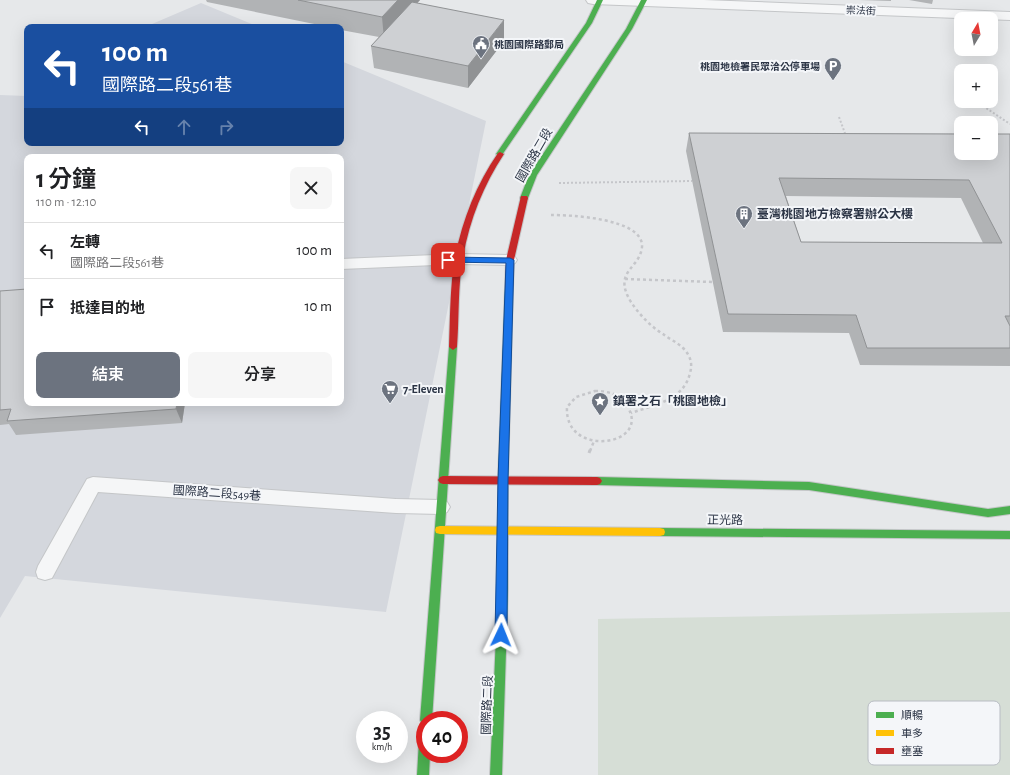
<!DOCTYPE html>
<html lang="zh-TW">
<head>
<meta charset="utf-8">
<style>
  body { margin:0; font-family:"Alegreya Sans","Noto Sans TC",sans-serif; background:#f6f6f6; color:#202124; height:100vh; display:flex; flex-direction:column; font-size:15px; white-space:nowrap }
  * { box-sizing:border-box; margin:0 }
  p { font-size:13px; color:#757577 }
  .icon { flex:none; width:22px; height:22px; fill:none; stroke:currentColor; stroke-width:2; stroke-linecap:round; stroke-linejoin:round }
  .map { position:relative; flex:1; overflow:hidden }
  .sheet { position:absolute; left:24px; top:154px; width:320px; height:252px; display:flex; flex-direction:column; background:#fff; border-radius:8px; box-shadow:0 4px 16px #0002 }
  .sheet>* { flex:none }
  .top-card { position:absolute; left:24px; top:24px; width:320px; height:122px; border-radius:8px; box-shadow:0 4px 16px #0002; background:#1a4fa0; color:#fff; overflow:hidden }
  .needle { width:26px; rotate:10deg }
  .tools { position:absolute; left:954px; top:12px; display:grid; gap:8px }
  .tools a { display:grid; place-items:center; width:44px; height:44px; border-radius:8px; background:#fff; box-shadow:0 4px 16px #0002; font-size:20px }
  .speed { position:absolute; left:356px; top:711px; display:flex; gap:8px; font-size:20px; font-weight:700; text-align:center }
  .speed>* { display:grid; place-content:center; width:52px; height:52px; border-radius:50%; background:#fff; box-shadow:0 4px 16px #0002; line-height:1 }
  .speed small { font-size:10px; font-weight:400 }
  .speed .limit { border:6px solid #d22; background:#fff; color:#111 }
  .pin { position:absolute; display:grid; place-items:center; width:34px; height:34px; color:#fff; margin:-17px; border-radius:8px; box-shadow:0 2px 6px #0006 }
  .me { position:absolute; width:44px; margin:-22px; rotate:2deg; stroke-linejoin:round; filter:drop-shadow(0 0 3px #0008) }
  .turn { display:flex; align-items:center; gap:14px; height:84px; padding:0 12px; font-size:18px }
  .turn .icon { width:52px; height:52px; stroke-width:2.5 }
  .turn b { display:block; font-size:28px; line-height:34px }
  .lanes { display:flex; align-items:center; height:38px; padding:0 12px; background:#0003; justify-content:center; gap:20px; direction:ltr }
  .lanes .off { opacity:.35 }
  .round { display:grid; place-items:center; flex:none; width:42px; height:42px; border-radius:8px; background:#f6f6f6 }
  .headline { display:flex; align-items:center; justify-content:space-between; height:68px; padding:0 12px }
  h1 { font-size:24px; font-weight:600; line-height:30px }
  .button { display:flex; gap:8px; margin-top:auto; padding:8px 12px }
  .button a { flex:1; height:46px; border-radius:8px; background:#6c737f; color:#fff; font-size:16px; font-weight:600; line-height:46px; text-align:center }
  .button a+a { background:#f6f6f6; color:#202124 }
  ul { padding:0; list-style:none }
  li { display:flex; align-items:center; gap:12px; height:56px; padding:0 12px; border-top:1px solid #e0e0e0 }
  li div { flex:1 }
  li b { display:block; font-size:15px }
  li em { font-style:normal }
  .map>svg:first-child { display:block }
</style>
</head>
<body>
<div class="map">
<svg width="1010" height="775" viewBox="0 0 1010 775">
  <rect width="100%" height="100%" fill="#e6e8ea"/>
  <!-- built -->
  <path fill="#d4d7dd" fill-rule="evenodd" d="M201,3L259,27H145Z
    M341,61L486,121L386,612L25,576L0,618V95L27,96V143H341ZM27,157H341V403H27Z"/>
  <!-- green -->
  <path fill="#d6ded6" d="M1010,612V775H598V619Z"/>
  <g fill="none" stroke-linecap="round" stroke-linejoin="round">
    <defs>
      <path id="lane" d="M459,254L510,255L515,257L517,260L515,263L510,265L459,264L341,269V259Z
        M93,477L396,499L441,500L447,502L450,507L447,512L441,514L396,513L98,492L52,578L45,580L38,578L36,572L38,566L87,479Z"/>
      <path id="street" d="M586,0H704L1010,12V20L593,4L588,3Z"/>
      <path id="fast" d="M597,0H603L592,23L502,155H498L496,154L586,23Z
        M641,0H647L632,29L537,175L528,198L527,200H521L520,198L529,175L626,29Z
        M509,285L513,288L508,480V589L502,775H490L498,589V480L505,288Z
        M453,344L457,347L432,720H425V725L422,724L420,720L449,347Z
        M597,477L809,482L988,509L1010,506V514L988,517L809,490L597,485L594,484L592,481L594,478Z
        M660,528L1010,531V539L660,536L656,535L655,532L656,529Z
        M425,735V754H430L429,775H417L419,741L421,737Z"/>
      <path id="slow" d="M440,526L660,528L664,529L665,532L664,535L660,536L440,534L436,533L435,530L436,527Z"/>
      <path id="jam" d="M500,152L504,154C481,189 466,229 461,271C458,296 459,322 457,347L453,350L449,347C450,321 450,295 453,270C459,228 474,188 498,153Z
        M521,196H527L528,198L514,260L513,288L509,291L505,288L506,260Z
        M443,476L597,477L600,478L602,481L600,484L597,485L443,484L440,483L438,480L440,477Z"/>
    </defs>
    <!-- lane casing -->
    <use href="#lane" stroke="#c4c6c8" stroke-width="2"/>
    <!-- street casing -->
    <use href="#street" stroke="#c4c6c8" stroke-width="2"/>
    <!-- fast casing -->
    <use href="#fast" stroke="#c4c6c8" stroke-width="2"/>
    <!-- slow casing -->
    <use href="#slow" stroke="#c4c6c8" stroke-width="2"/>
    <!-- jam casing -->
    <use href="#jam" stroke="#c4c6c8" stroke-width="2"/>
    <!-- path-far2 -->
    <path stroke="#c5c6ca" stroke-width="2" stroke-dasharray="2 2" stroke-linecap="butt" d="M983,101L986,108L1010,124
      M839,117L846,136
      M559,183L692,181"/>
    <!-- path-far1 -->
    <path stroke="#c5c6ca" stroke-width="2.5" stroke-dasharray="3 3" stroke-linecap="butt" d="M551,215C569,215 644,218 642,247C640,269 612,271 631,302C639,314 650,326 663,334C669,339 677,342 683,348C690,355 693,363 690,373C684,400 654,405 631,413
      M625,279L713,282
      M595,391C608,391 620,394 627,406C653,446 564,459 567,407L576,397Z
      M590,451L594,441"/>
    <!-- path -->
    <path stroke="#c5c6ca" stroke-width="3" stroke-dasharray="3.5 3.5" stroke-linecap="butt" d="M589,453L590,450"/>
    <!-- lane -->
    <use href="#lane" fill="#f5f6f7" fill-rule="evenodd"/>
    <!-- street -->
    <use href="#street" fill="#f5f6f7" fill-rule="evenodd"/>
    <!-- fast -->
    <use href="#fast" fill="#4caf50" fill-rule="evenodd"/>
    <!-- slow -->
    <use href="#slow" fill="#ffc107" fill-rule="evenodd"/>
    <!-- jam -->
    <use href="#jam" fill="#c62828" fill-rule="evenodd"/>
  </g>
  <!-- wall -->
  <path fill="#b1b3b5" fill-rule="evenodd" d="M206,0H420L417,3L504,41L468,88L374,68L371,46L379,37L341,30V27H329L207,2Z
    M859,0H891V1Z
    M909,0H933L932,4Z
    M689,133L1010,134V366L860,365L849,333L723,332L686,151ZM786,196L961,198L983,243L801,242Z
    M0,291L185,403L182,423L16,435L9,424L0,425Z"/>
  <!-- shaded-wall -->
  <path fill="#909294" d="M398,0H420L384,39L382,17Z
    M504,20V41L468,88V66Z
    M177,403H185L182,423L176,409Z"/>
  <!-- building -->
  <path fill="#ced0d3" stroke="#909294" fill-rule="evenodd" d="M298,0H398L382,17Z
    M412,2L504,20L468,66L371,46Z
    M689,133L961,134V153H991V134H1010V316H1005L1010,326V348H867L856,315L728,314ZM779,178L969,180L1002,243L801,242Z
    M27,289V403H177L176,409L7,421L11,409L0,410V291Z"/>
  <!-- route -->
  <path fill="#1a73e8" stroke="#114b97" d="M448,257L510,258L514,260L508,480L507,635L505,639L501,640L497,639L495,635L498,480L506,263L445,262V258Z"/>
  <!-- icons -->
  <defs>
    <symbol id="civic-pin" viewBox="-11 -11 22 30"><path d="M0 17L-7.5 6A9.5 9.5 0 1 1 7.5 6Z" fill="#6c737f" stroke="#f4f6f9"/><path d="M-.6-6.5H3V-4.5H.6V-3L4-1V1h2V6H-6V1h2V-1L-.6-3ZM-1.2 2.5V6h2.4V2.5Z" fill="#fff"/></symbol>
    <symbol id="parking-pin" viewBox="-11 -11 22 30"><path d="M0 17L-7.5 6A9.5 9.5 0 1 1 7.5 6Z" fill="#6c737f" stroke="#f4f6f9"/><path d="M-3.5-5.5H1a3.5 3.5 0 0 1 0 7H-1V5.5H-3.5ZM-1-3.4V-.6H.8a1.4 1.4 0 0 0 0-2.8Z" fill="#fff"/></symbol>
    <symbol id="building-pin" viewBox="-11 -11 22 30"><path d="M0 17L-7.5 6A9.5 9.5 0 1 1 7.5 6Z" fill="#6c737f" stroke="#f4f6f9"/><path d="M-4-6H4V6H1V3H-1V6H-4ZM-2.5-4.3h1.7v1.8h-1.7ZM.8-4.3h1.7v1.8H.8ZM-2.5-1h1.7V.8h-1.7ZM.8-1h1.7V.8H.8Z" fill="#fff"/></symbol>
    <symbol id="supermarket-pin" viewBox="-11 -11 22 30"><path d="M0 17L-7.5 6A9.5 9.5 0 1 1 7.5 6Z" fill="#6c737f" stroke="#f4f6f9"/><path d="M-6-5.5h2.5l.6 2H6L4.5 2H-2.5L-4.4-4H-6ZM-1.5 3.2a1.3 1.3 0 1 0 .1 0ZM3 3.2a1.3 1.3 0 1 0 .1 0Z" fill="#fff"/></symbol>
    <symbol id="sight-pin" viewBox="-11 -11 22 30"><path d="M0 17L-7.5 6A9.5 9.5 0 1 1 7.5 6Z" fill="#6c737f" stroke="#f4f6f9"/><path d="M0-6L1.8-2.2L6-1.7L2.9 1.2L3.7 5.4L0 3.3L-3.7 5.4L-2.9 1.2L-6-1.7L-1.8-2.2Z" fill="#fff"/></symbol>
  </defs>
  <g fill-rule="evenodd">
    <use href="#civic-pin" x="471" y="34" width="20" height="27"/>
    <use href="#parking-pin" x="823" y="56" width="20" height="27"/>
    <use href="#building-pin" x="734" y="204" width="20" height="27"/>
    <use href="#supermarket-pin" x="380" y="379" width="20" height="27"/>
    <use href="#sight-pin" x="590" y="391" width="20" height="27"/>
  </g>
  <g text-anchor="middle" stroke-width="4" stroke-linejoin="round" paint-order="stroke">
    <!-- far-street labels -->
    <g font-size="10" fill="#2b3445" stroke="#f4f6f9">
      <text transform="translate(861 10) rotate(2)" y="4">崇法街</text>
    </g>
    <!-- far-poi labels -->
    <g font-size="10" font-weight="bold" fill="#2b3445" stroke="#f4f6f9" text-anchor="start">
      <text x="494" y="48">桃園國際路郵局</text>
      <text x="820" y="70" text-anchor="end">桃園地檢署民眾洽公停車場</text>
    </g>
    <!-- street labels -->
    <g font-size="12" fill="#2b3445" stroke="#f4f6f9">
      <text transform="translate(534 155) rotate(-60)" y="4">國際路二段</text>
      <text transform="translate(217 493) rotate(4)" y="4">國際路二段549巷</text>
      <text transform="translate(725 520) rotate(1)" y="4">正光路</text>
      <text transform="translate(487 705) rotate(-88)" y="4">國際路二段</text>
    </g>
    <!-- poi labels -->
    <g font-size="12" font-weight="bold" fill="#2b3445" stroke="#f4f6f9" text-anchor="start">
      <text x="757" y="218">臺灣桃園地方檢察署辦公大樓</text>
      <text x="403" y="393">7-Eleven</text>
      <text x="613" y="405">鎮署之石「桃園地檢」</text>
    </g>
  </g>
  <!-- legend -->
  <rect x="868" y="701" width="132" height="64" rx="6" fill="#f4f6f9" stroke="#b8bcc3" stroke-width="1"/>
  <rect x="876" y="712" width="18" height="6" fill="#4caf50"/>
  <rect x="876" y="730" width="18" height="6" fill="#ffc107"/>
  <rect x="876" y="748" width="18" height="6" fill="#c62828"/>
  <g font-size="11" fill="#2b3445">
    <text x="901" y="719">順暢</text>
    <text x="901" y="737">車多</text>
    <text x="901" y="755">壅塞</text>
  </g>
</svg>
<div class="tools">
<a><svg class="needle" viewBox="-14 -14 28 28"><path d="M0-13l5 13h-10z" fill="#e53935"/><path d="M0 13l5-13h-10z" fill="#757577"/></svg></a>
<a>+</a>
<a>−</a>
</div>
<div class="speed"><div>35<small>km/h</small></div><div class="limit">40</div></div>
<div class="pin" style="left:448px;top:260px;background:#d93025"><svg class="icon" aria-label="arrive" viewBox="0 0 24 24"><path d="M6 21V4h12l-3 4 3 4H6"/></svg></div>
<svg class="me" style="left:501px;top:635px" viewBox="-20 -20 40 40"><path d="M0-17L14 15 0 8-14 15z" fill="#1a73e8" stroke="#fff" stroke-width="4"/></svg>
<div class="top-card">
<div class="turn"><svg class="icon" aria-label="left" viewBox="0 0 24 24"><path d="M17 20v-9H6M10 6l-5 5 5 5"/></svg><div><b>100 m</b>國際路二段561巷</div></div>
<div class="lanes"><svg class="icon" aria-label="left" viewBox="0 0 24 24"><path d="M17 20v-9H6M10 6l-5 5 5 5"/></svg><svg class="icon off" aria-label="ahead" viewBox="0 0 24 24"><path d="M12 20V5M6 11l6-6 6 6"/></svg><svg class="icon off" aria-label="right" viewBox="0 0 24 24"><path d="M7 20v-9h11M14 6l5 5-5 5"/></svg></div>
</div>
<section class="sheet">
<div class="headline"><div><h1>1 分鐘</h1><p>110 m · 12:10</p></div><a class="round"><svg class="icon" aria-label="close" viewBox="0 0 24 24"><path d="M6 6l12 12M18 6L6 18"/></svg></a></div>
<ul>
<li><svg class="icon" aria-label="left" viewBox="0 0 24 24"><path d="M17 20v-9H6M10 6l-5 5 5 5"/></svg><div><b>左轉</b><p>國際路二段561巷</p></div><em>100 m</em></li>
<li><svg class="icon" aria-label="arrive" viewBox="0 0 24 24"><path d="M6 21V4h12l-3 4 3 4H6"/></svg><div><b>抵達目的地</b></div><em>10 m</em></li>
</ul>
<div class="button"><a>結束</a><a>分享</a></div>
</section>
</div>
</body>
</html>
